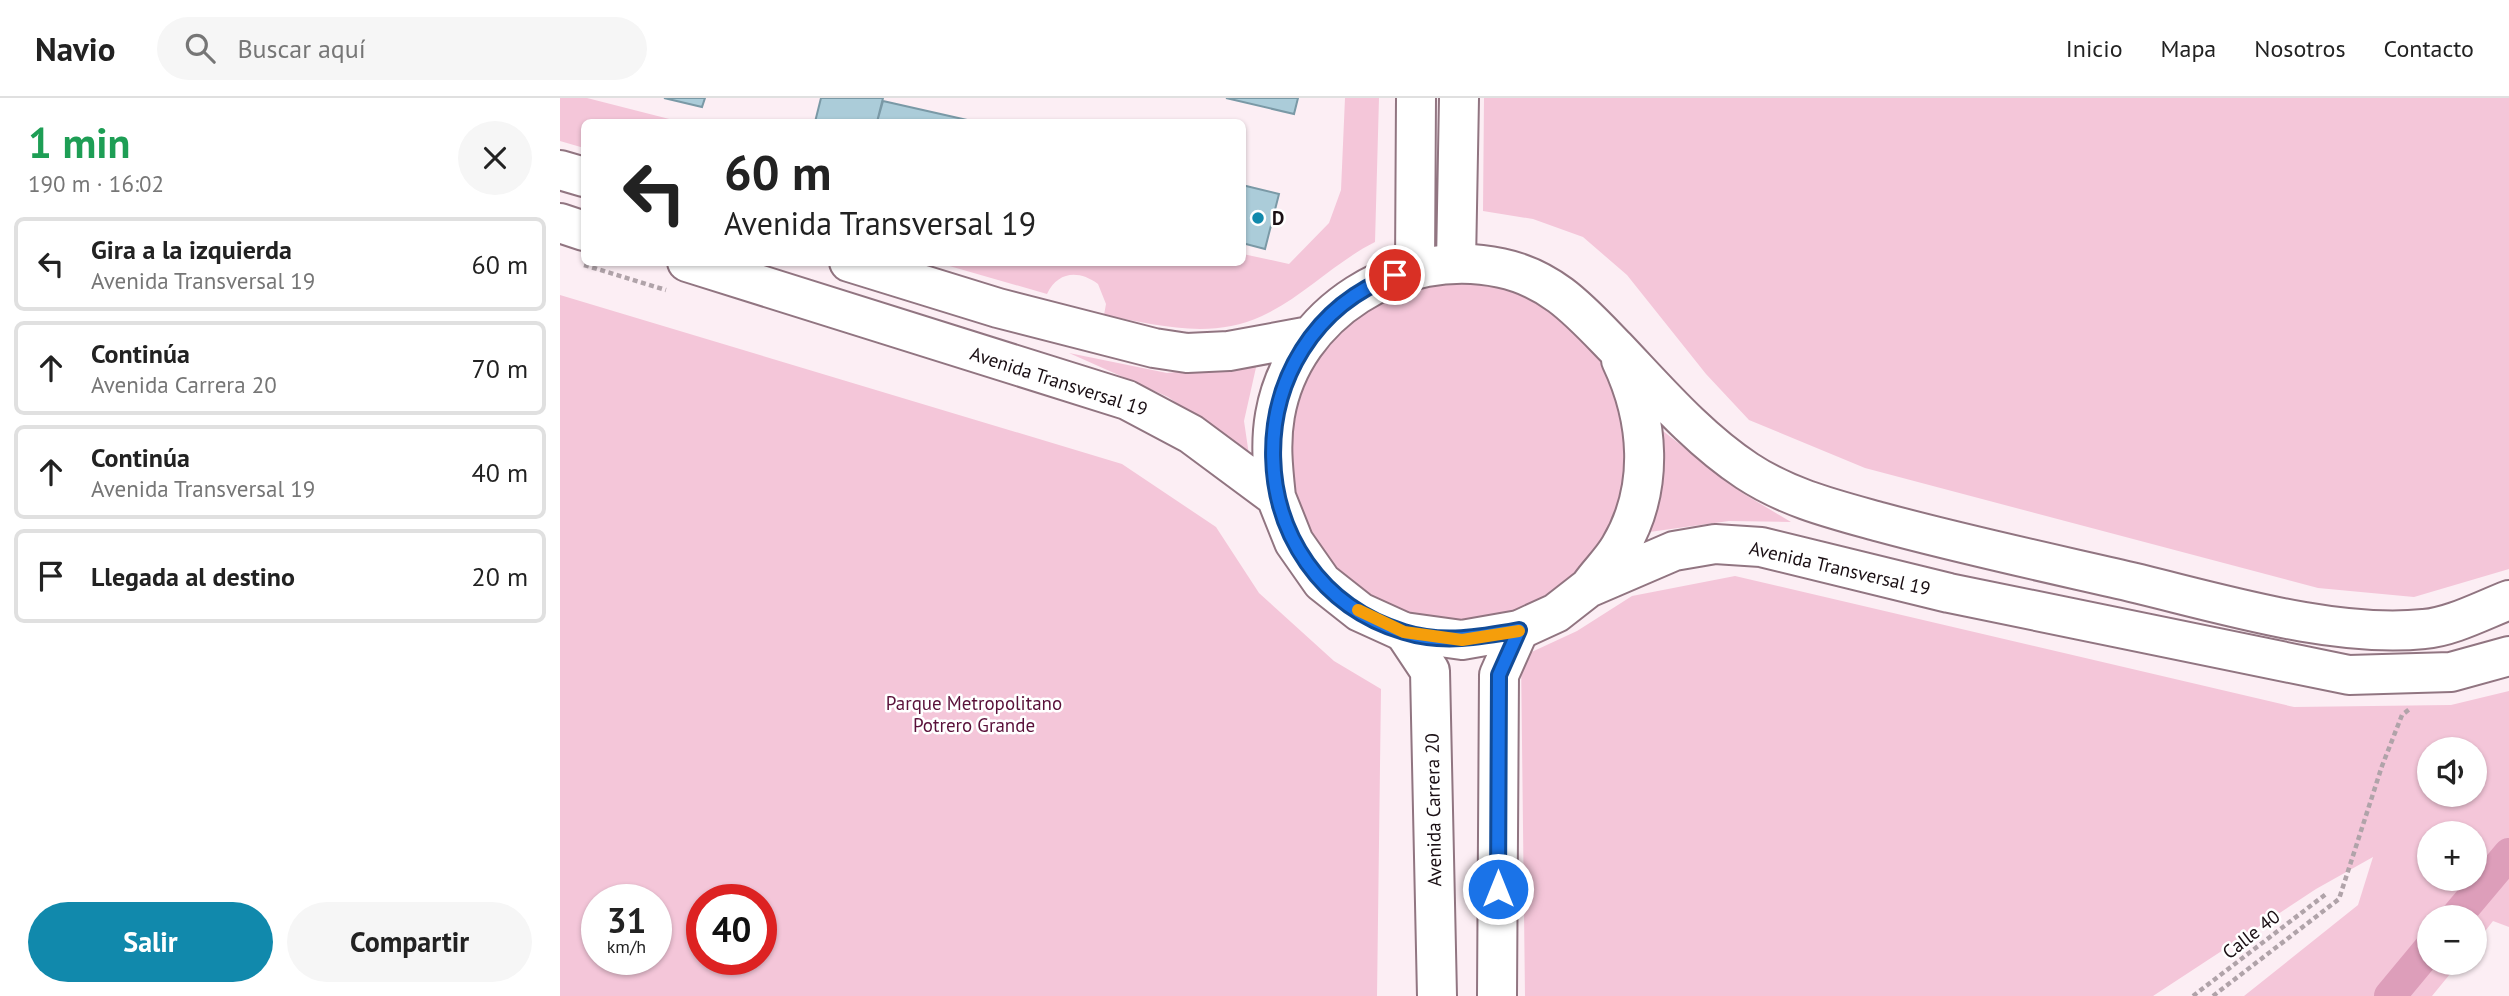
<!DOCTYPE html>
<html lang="es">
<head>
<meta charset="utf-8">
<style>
  body { margin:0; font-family:"PT Sans",sans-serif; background:#f6f6f6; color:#222; height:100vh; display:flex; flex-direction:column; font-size:26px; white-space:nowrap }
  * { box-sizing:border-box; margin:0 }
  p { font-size:23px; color:#767676 }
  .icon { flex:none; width:38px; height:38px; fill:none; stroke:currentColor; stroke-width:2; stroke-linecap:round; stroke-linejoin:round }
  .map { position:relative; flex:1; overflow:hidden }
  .side { display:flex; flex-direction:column; background:#fff; width:560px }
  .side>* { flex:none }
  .hud { position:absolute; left:21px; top:21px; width:665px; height:147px; border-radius:10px; box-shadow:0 2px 5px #0004; background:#fff; color:#222; overflow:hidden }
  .controls { position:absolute; left:1857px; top:639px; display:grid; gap:14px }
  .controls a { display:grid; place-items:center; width:70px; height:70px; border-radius:50%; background:#fff; box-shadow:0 2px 5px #0004; font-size:35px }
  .speed { position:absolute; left:21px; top:786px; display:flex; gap:14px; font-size:35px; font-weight:700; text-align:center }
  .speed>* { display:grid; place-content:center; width:91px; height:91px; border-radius:50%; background:#fff; box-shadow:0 2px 5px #0004; line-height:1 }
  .speed small { font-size:18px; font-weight:400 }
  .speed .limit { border:10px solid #d22; background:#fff; color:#111 }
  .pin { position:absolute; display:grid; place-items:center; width:60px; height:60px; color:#fff; margin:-30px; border:4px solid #fff; border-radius:50%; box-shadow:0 2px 7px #0007 }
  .me { position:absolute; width:77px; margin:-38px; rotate:0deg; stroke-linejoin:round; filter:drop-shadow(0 0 5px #0008) }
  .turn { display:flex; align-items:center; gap:24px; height:147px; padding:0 28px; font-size:32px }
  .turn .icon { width:91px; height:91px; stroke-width:2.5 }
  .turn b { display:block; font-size:49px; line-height:60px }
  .round { display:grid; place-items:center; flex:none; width:74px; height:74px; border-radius:37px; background:#f6f6f6 }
  .overview { display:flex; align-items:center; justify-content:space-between; height:119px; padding:0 28px }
  h1 { font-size:42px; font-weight:700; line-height:52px; color:#1e9e55 }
  .cta { display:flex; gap:14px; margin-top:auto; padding:14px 28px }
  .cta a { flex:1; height:80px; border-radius:42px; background:#1189ac; color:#fff; font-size:28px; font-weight:700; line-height:80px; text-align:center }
  .cta a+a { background:#f6f6f6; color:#222 }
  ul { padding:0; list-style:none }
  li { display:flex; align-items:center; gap:21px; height:94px; margin:0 14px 10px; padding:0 14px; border:4px solid #e0e0e0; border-radius:10px }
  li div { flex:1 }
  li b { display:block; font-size:26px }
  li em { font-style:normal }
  header { display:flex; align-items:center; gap:42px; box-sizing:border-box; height:98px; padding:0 35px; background:#fff; border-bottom:2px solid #e0e0e0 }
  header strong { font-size:33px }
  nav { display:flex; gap:38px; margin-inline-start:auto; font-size:24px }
  .search { width:490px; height:63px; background:#f6f6f6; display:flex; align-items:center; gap:18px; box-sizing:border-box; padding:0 24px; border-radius:38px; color:#767676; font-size:26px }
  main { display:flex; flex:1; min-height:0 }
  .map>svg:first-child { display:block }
</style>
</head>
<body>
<header>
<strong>Navio</strong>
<div class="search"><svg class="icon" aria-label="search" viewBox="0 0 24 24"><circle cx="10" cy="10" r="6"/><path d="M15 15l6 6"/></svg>Buscar aquí</div>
<nav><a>Inicio</a><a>Mapa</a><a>Nosotros</a><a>Contacto</a></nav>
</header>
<main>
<section class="side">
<div class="overview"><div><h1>1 min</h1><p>190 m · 16:02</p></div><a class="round"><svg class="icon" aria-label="close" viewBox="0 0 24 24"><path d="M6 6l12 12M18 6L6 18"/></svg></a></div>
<ul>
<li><svg class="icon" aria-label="left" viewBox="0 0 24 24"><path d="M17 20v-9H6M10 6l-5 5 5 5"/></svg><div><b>Gira a la izquierda</b><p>Avenida Transversal 19</p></div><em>60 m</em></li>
<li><svg class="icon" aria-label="ahead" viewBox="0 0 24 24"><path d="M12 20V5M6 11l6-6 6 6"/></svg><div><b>Continúa</b><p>Avenida Carrera 20</p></div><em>70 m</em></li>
<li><svg class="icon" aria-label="ahead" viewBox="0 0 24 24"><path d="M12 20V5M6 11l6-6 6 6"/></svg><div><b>Continúa</b><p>Avenida Transversal 19</p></div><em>40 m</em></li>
<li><svg class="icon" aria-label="arrive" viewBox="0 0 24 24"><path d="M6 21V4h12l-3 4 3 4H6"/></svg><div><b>Llegada al destino</b></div><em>20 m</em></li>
</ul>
<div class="cta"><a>Salir</a><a>Compartir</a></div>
</section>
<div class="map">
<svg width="1949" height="898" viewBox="0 0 1949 898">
  <rect width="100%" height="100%" fill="#fceef4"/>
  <!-- green -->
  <path fill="#f4c6d9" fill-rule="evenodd" d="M0,0H27L121,24H24V50L0,43Z
    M785,0H819L815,144C775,164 743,199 702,218C651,242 597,227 544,217L546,206L538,186C519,172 498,173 487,196L379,165L682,164L683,156L729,166L769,125L781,92Z
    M924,0H1949V471L1854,499L1758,490L1305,370L1189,322L1146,276L1067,177L1023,139L973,121L923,113Z
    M729 353a169 169 0 1 1 338 0a169 169 0 1 1-338 0Z
    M0,197L562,366L656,429L699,495L774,563L821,591L817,898H0ZM37,802H96V861H37ZM142,802H201V861H142Z
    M509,255L607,275L697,265L684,323L689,357L608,299Z
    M1103,333L1184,396L1231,424L1169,423L1082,435L1101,371Z
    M1175,478L1734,609L1891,607L1949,593V829L1933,823L1915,846L1914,819H1869V864L1899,865L1872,898H1684L1798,807L1813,759L1756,791L1593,898H965L961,559L1017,533L1072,498ZM1869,651H1914V696H1869ZM1869,735H1914V780H1869Z"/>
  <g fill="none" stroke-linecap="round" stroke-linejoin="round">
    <!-- canal -->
    <path stroke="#dd9eba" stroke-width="32" d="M1896,819L1949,756
      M1830,898L1869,851"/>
  </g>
  <!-- building -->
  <path fill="#abccd9" stroke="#7a99a6" stroke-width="2" d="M104,0H145L142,9Z
    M261,0H323L317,24H255Z
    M666,0H738L734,16Z
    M323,3L416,24H317Z
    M682,87L719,96L705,151L682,145Z"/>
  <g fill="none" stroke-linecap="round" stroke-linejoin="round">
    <defs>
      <path id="secondary" d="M896,165L899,0
        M855,170L856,0
        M844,534L870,573L877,898
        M937,898L939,577L959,532"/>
      <path id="primary" d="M0,72L24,79
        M0,125L24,133
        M127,164L567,302L631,336L716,399L734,444L762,484L800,514L844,534L902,542L959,532L996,515L1028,490L1114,453L1155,446L1201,449L1389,495L1789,577L1891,574L1949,558
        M289,164L438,210L594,250L627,255L669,253L750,238
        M716,399C713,371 710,345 715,317C733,214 841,148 941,170C993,181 1021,214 1056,250C1096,292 1138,341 1187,373C1228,400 1273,411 1320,424C1397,445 1475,462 1554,480C1647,501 1769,541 1864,531C1891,529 1923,512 1949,502
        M1030,488C1039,475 1052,463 1060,449C1095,390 1089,321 1061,262"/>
    </defs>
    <!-- secondary casing -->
    <use href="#secondary" stroke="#917581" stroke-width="42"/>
    <!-- primary casing -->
    <use href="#primary" stroke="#917581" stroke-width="42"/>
    <!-- path -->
    <path stroke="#b0a3a9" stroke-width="4.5" stroke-dasharray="5 3.5" stroke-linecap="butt" d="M24,167L106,192
      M1633,898L1766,796
      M1653,898L1779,801L1822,668L1842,617L1851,610"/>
    <!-- secondary -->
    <use href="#secondary" stroke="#fff" stroke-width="38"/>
    <!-- primary -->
    <use href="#primary" stroke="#fff" stroke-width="38"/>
  </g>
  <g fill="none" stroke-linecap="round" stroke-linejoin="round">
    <defs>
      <path id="route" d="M835,177C669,239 673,482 844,534C882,546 921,539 959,532L939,577L938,791"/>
    </defs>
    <!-- route casing -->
    <use href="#route" stroke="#114b97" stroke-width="18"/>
    <!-- route -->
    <use href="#route" stroke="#1a73e8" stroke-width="12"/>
    <!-- slow -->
    <path stroke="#f59e0b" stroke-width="12" d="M798,512L844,534L902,542L959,533"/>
  </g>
  <!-- markers -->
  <circle fill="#1189ac" stroke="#fff" stroke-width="2.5" cx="698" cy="120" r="7"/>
  <g text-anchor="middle" stroke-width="5" stroke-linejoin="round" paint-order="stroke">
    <!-- poi labels -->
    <g font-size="19" font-weight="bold" fill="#1a0f14" stroke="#fff" text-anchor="start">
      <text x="712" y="127">D</text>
    </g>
    <!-- street labels -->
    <g font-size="19" fill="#1a0f14" stroke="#fff">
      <text transform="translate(499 283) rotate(18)" y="7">Avenida Transversal 19</text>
      <text transform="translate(1280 470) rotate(13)" y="7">Avenida Transversal 19</text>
      <text transform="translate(873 712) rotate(-91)" y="7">Avenida Carrera 20</text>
      <text transform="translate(1691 836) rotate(-38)" y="7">Calle 40</text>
    </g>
    <!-- park labels -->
    <g font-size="19" fill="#5a113a" stroke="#fff">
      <text x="414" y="612">Parque Metropolitano<tspan x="414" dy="22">Potrero Grande</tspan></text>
    </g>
  </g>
</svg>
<div class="controls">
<a><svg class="icon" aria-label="sound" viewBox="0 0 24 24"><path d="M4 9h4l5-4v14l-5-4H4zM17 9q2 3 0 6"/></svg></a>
<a>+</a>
<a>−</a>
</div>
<div class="speed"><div>31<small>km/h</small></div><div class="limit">40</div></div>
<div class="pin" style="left:835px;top:177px;background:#d93025"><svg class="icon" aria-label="arrive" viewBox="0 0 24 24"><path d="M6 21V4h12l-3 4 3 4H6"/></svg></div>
<svg class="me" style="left:938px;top:791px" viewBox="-20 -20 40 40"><circle r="17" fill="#1a73e8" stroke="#fff" stroke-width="3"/><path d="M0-11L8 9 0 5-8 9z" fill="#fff"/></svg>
<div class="hud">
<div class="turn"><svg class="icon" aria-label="left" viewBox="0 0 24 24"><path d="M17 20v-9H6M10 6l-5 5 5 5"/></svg><div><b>60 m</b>Avenida Transversal 19</div></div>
</div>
</div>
</main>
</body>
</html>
